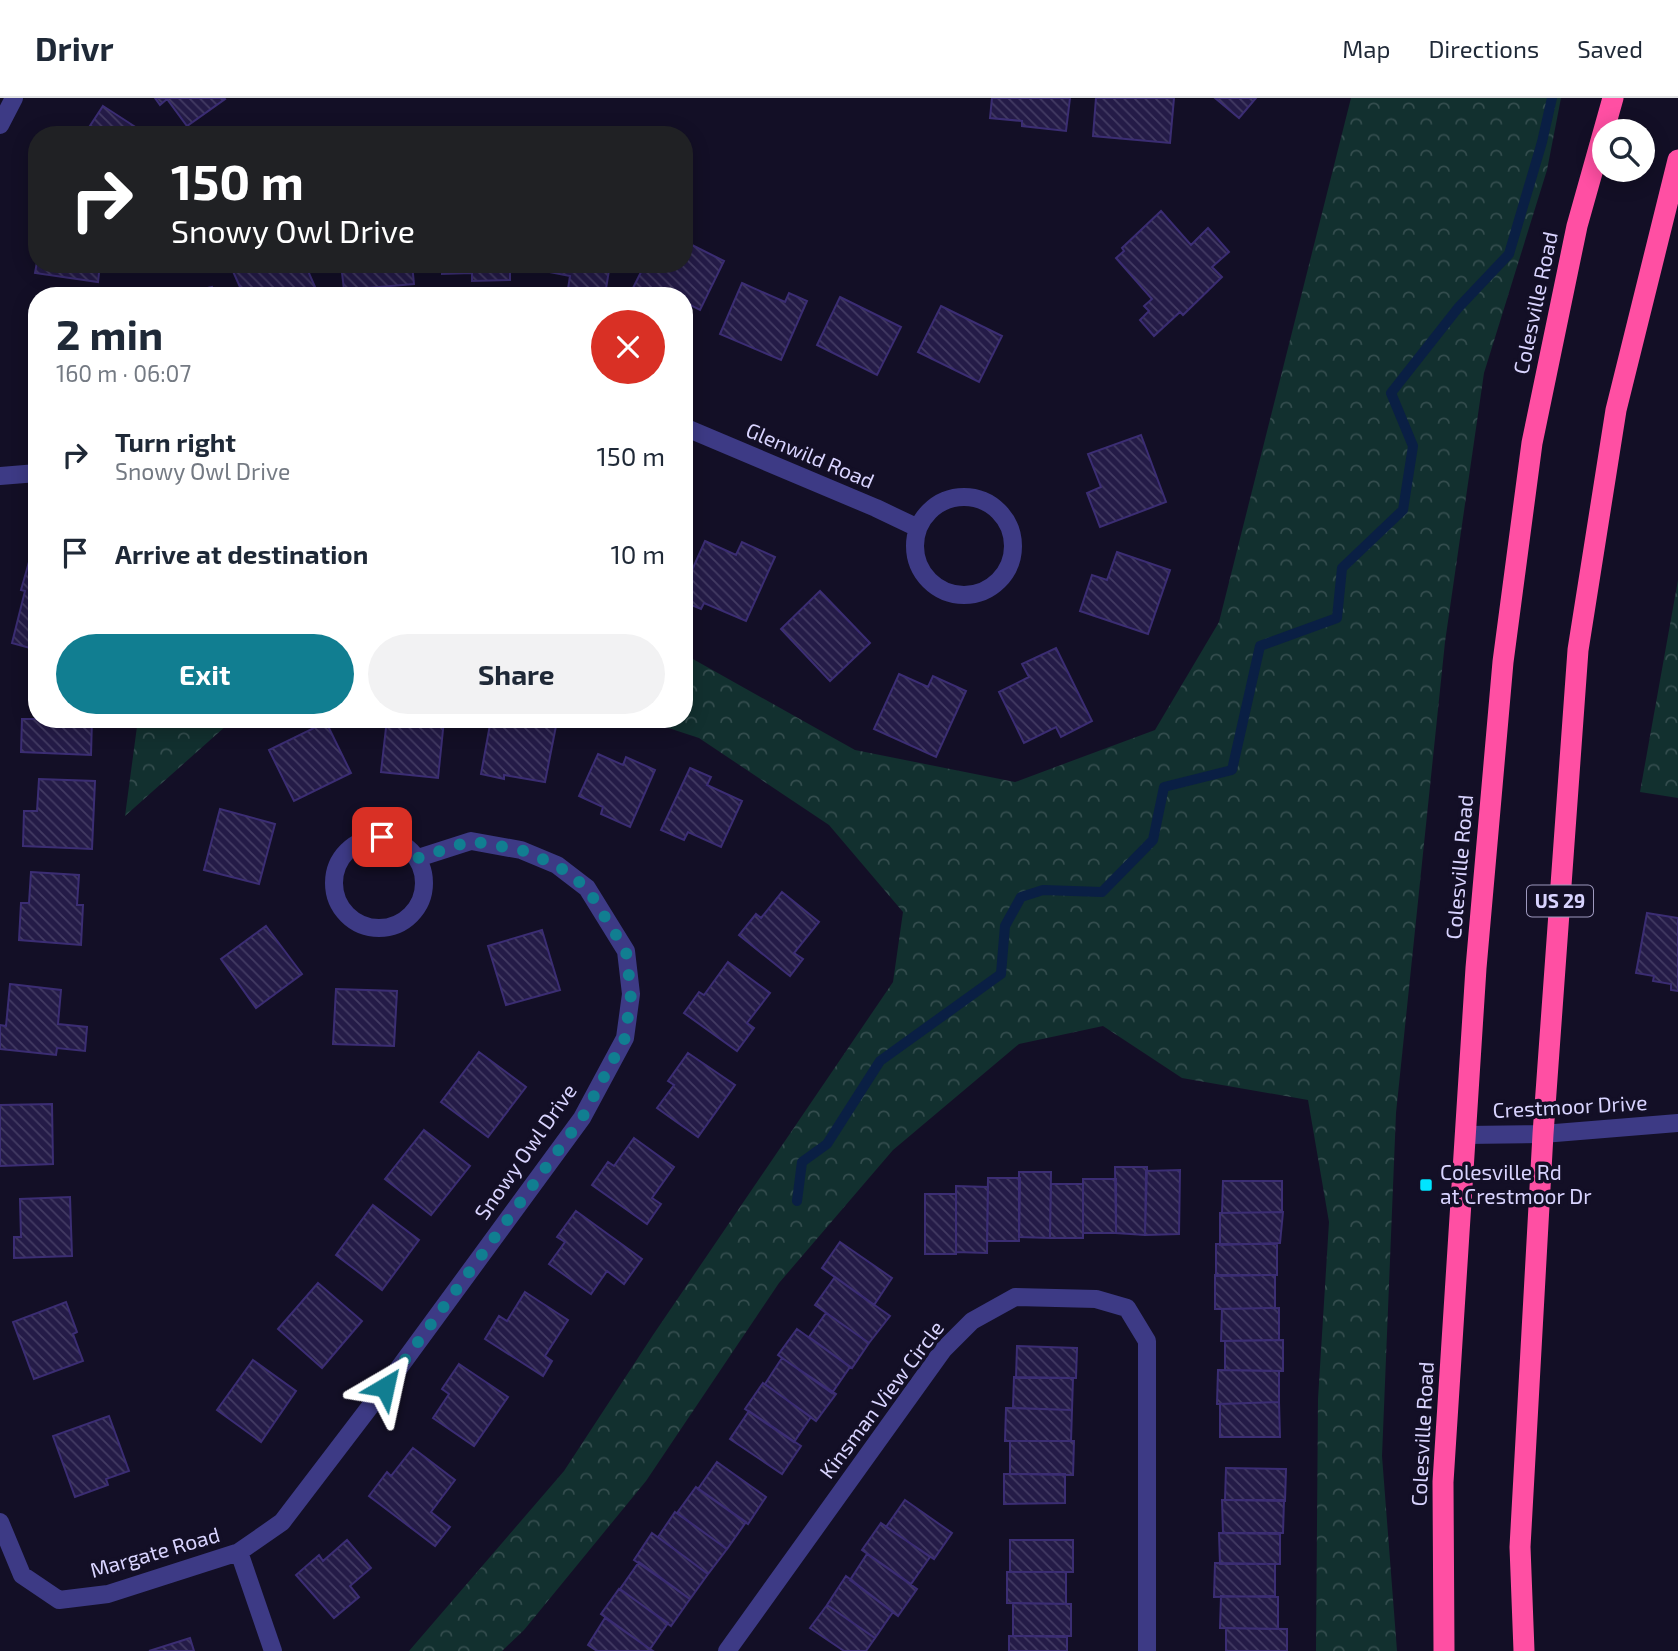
<!DOCTYPE html>
<html lang="en">
<head>
<meta charset="utf-8">
<style>
  body { margin:0; font-family:"Exo 2",sans-serif; background:#f2f2f3; color:#1f2937; height:100vh; display:flex; flex-direction:column; font-size:26px; white-space:nowrap }
  * { box-sizing:border-box; margin:0 }
  p { font-size:23px; color:#747a83 }
  .icon { flex:none; width:38px; height:38px; fill:none; stroke:currentColor; stroke-width:2; stroke-linecap:round; stroke-linejoin:round }
  .map { position:relative; flex:1; overflow:hidden }
  .drawer { position:absolute; left:28px; top:189px; width:665px; height:441px; display:flex; flex-direction:column; background:#fff; border-radius:28px; box-shadow:0 4px 18px #0003 }
  .drawer>* { flex:none }
  .banner { position:absolute; left:28px; top:28px; width:665px; height:147px; border-radius:28px; box-shadow:0 4px 18px #0003; background:#202124; color:#fff; overflow:hidden }
  .tools { position:absolute; left:1592px; top:21px; display:grid; gap:14px }
  .tools a { display:grid; place-items:center; width:63px; height:63px; border-radius:50%; background:#fff; box-shadow:0 4px 18px #0003; font-size:35px }
  .pin { position:absolute; display:grid; place-items:center; width:60px; height:60px; color:#fff; margin:-30px; border-radius:14px; box-shadow:0 4px 10px #0006 }
  .me { position:absolute; width:77px; margin:-38px; rotate:36deg; stroke-linejoin:round; filter:drop-shadow(0 0 5px #0008) }
  .turn { display:flex; align-items:center; gap:24px; height:147px; padding:0 28px; font-size:32px }
  .turn .icon { width:91px; height:91px; stroke-width:2.5 }
  .turn b { display:block; font-size:49px; line-height:60px }
  .round { display:grid; place-items:center; flex:none; width:74px; height:74px; border-radius:37px; background:#f2f2f3 }
  .summary { display:flex; align-items:center; justify-content:space-between; height:119px; padding:0 28px }
  h1 { font-size:42px; font-weight:700; line-height:52px }
  .primary-button { display:flex; gap:14px; margin-top:auto; padding:14px 28px }
  .primary-button a { flex:1; height:80px; border-radius:42px; background:#117e91; color:#fff; font-size:28px; font-weight:700; line-height:80px; text-align:center }
  .primary-button a+a { background:#f2f2f3; color:#1f2937 }
  ul { padding:0; list-style:none }
  li { display:flex; align-items:center; gap:21px; height:98px; padding:0 28px }
  li div { flex:1 }
  li b { display:block; font-size:26px }
  li em { font-style:normal }
  header { display:flex; align-items:center; gap:42px; box-sizing:border-box; height:98px; padding:0 35px; background:#fff; border-bottom:2px solid #e0e1e3 }
  header strong { font-size:33px }
  nav { display:flex; gap:38px; margin-inline-start:auto; font-size:24px }
  .map>svg:first-child { display:block }
</style>
</head>
<body>
<header>
<strong>Drivr</strong>
<nav><a>Map</a><a>Directions</a><a>Saved</a></nav>
</header>
<div class="map">
<svg width="1678" height="1553" viewBox="0 0 1678 1553">
  <defs>
    <pattern id="forest-crowns" width="20" height="18" patternUnits="userSpaceOnUse" patternTransform="scale(1.75)"><rect width="20" height="18" fill="#12302f"/><path d="M2 6a3 3 0 1 1 6 0M12 15a3 3 0 1 1 6 0" fill="none" stroke="#344d4e"/></pattern>
    <pattern id="building-back-hatch" width="6" height="6" patternUnits="userSpaceOnUse" patternTransform="scale(1.75)"><rect width="6" height="6" fill="#241b47"/><path d="M-1 5l2 2M0 0l6 6M5-1l2 2" fill="none" stroke="#433b63"/></pattern>
  </defs>
  <rect width="100%" height="100%" fill="#130f26"/>
  <!-- forest -->
  <path fill="url(#forest-crowns)" d="M1351,0H1561L1547,72L1484,275L1445,544L1396,1015L1382,1358L1397,1553H1316L1318,1301L1329,1124L1308,1002L1182,980L1103,928L1019,946L893,1052L779,1185L646,1383L524,1532L502,1553H409L564,1373L653,1237L893,884L903,814L829,727L699,640L641,621H684V556L855,652L1015,684L1155,632L1219,524Z
    M1678,482V700L1640,694Z
    M138,621H242L227,627L125,718Z"/>
  <g fill="none" stroke-linecap="round" stroke-linejoin="round">
    <!-- stream -->
    <path stroke="#0a1f44" stroke-width="10" d="M797,1103L802,1064L827,1046L880,963L1001,876L1005,828L1021,799L1043,792L1102,794L1153,742L1164,689L1232,672L1260,548L1337,520L1342,470L1403,412L1413,348L1391,295L1458,210L1509,156L1542,44L1552,0"/>
  </g>
  <!-- building -->
  <path fill="url(#building-back-hatch)" stroke="#3b2d73" stroke-width="2" d="M155,0H224L225,1L187,28L167,1L160,7Z
    M992,0H1070L1066,33L1022,28V23L990,20Z
    M1096,0H1174L1170,45L1093,38Z
    M1215,0H1256L1239,20Z
    M103,8L137,30L133,37H84Z
    M1161,113L1191,147L1208,130L1229,154L1212,169L1222,179L1183,217L1180,214L1154,238L1140,222L1149,213L1144,208L1152,201L1116,160L1124,153L1122,150Z
    M684,143L724,163L700,212L684,204V198H629L645,166H684Z
    M37,164V166H100L98,184L35,175Z
    M236,166H305L319,198H244L231,169Z
    M341,166H412L414,186L344,192Z
    M442,166H510V182L472,183V175L442,176Z
    M540,166H610L605,197L568,191L570,178L539,172Z
    M742,185L785,204L789,195L807,203L781,262L720,236Z
    M212,189L214,198H172Z
    M840,199L901,229L877,277L817,247Z
    M941,208L1002,238L979,284L918,254Z
    M30,210H37V284H36Z
    M1141,337L1166,404L1100,429L1087,395L1101,389L1088,356Z
    M705,443L736,457L742,444L775,459L746,523L704,505L701,511L684,504L688,496L684,494V490Z
    M1117,454L1170,472L1148,536L1080,513L1092,477L1107,482Z
    M31,457L37,459V552L12,545L25,493L21,492Z
    M820,493L870,545L830,583L781,531Z
    M1056,550L1092,623L1061,639L1056,629L1024,645L999,594L1029,579L1022,566Z
    M899,576L928,589L933,578L966,593L936,659L874,631Z
    M22,621H92L91,657L21,654Z
    M387,621L444,622L438,680L381,674Z
    M491,621H519L556,628L545,684L504,677V681L481,676Z
    M326,624L351,675L294,703L269,652Z
    M598,656L623,667L626,659L655,672L630,729L601,716L603,709L579,698Z
    M690,670L711,679L707,687L742,703L721,749L688,734L684,742L661,732Z
    M39,681L95,683L92,751L23,748L24,713H37Z
    M220,711L275,726L259,786L204,772Z
    M31,774L79,777L77,807H83L81,847L19,842L21,805H29Z
    M782,794L819,824L794,855L803,861L790,878L739,837L756,816L761,820Z
    M1647,815L1678,820V893L1671,892V886L1653,883L1654,878L1636,875Z
    M266,828L302,876L256,910L221,861Z
    M542,832L560,892L506,907L488,848Z
    M728,864L770,895L747,925L754,930L737,953L684,915L699,894L704,897Z
    M10,886L61,892L58,926L87,929L85,953L57,950L56,957L0,951V927L6,928Z
    M336,891L397,893L394,948L333,946Z
    M479,954L526,989L488,1039L441,1004Z
    M688,955L735,987L698,1039L657,1010L674,987L668,983Z
    M52,1006L53,1066L0,1068V1007Z
    M424,1032L470,1068L431,1117L385,1081Z
    M634,1040L674,1069L652,1100L661,1106L647,1126L592,1087L608,1064L614,1068Z
    M1115,1069H1147L1145,1137L1116,1135Z
    M1180,1072L1179,1136L1145,1137L1146,1073Z
    M1019,1074H1051L1050,1140L1019,1139Z
    M988,1080H1020L1019,1143H987Z
    M1083,1081H1116V1135H1083Z
    M1223,1083H1282V1114L1222,1115Z
    M1051,1086H1083V1140H1050Z
    M956,1088L988,1089L987,1155L956,1154Z
    M925,1096H956V1156H925Z
    M70,1099L72,1158L14,1160V1139H21L20,1101Z
    M373,1107L419,1142L382,1192L336,1157Z
    M576,1113L642,1161L624,1186L607,1173L591,1196L549,1166L565,1144L557,1139Z
    M1283,1114L1280,1145L1220,1147V1115Z
    M840,1144L892,1180L874,1207L822,1170Z
    M1216,1146H1277V1177L1216,1178Z
    M1215,1177H1275V1210L1215,1211Z
    M835,1179L890,1218L869,1245L815,1207Z
    M318,1185L362,1223L322,1270L278,1231Z
    M525,1194L568,1222L545,1258L552,1263L543,1278L485,1241L499,1218L507,1223Z
    M66,1204L77,1234L73,1236L83,1263L34,1281L13,1224Z
    M1279,1210V1242L1221,1243L1222,1211Z
    M826,1215L869,1245L852,1270L809,1239Z
    M797,1231L850,1269L832,1295L778,1257Z
    M1283,1242V1273L1225,1272V1243Z
    M1017,1248L1077,1250L1076,1280H1016Z
    M782,1260L836,1296L816,1323L765,1286Z
    M253,1262L296,1293L261,1344L217,1312Z
    M459,1266L508,1299L474,1348L433,1320L449,1296L442,1291Z
    M1218,1272L1279,1273V1304L1217,1306Z
    M1014,1279L1073,1280L1072,1312L1013,1310Z
    M763,1285L811,1319L794,1344L745,1311Z
    M1279,1304L1280,1339H1220V1306Z
    M1006,1310L1072,1312L1071,1343H1005Z
    M749,1313L801,1348L782,1376L730,1341Z
    M109,1318L129,1373L106,1381L108,1387L75,1399L53,1338Z
    M1010,1343H1074L1073,1377L1010,1376Z
    M413,1350L455,1382L431,1414L450,1429L435,1448L369,1398L387,1374L391,1378Z
    M717,1364L766,1399L748,1426L698,1391Z
    M1226,1370L1286,1371L1285,1403L1225,1402Z
    M1004,1376H1065V1405L1004,1406Z
    M696,1389L746,1424L727,1451L677,1415Z
    M905,1402L952,1435L934,1461L886,1429Z
    M1222,1402H1284L1283,1435H1223Z
    M675,1414L727,1451L708,1476L658,1439Z
    M881,1425L930,1459L911,1486L862,1452Z
    M652,1435L708,1476L690,1501L634,1462Z
    M1219,1435L1280,1436V1466H1220Z
    M347,1442L371,1470L350,1488L359,1499L334,1520L296,1477L319,1457L323,1463Z
    M1010,1442H1073V1474H1010Z
    M867,1456L917,1491L898,1518L850,1482Z
    M639,1464L690,1501L671,1528L620,1491Z
    M1215,1465L1275,1466V1498L1214,1499Z
    M1007,1474H1066V1506L1007,1505Z
    M846,1478L893,1514L875,1540L827,1507Z
    M619,1491L668,1525L650,1551L601,1516Z
    M1221,1498L1278,1499V1531L1220,1530Z
    M1013,1505L1071,1506V1538H1013Z
    M827,1507L875,1540L866,1553H844L810,1530Z
    M605,1520L650,1551L653,1553H597L588,1547Z
    M1226,1530L1287,1531V1553H1226Z
    M1009,1538L1067,1539V1553H1009Z
    M190,1540L194,1553H149Z"/>
  <g fill="none" stroke-linecap="round" stroke-linejoin="round">
    <!-- minor -->
    <path stroke="#3d3a85" stroke-width="18" d="M0,27L14,0
      M684,329L876,410L918,430
      M0,378L37,375
      M915 448a49 49 0 1 1 98 0a49 49 0 1 1-98 0Z
      M334 785a45 45 0 1 1 90 0a45 45 0 1 1-90 0Z
      M1465,1037L1543,1036L1678,1025
      M0,1424L22,1477L59,1502L108,1496L239,1454L282,1424L385,1289L582,1020L625,940L631,896L626,853L587,790L557,767L521,752L471,743L418,760
      M239,1454L273,1553
      M727,1553L943,1252L972,1223L1015,1199L1096,1201L1127,1210L1147,1243V1553"/>
    <!-- highway -->
    <path stroke="#ff4fa3" stroke-width="21" d="M1444,1553L1443,1384L1476,870L1503,564L1532,345L1577,128L1613,0
      M1524,1553L1520,1449L1543,1036L1578,552L1616,312L1678,62"/>
  </g>
  <g fill="none" stroke-linecap="round" stroke-linejoin="round">
    <!-- route -->
    <path stroke="#117e91" stroke-width="12" stroke-dasharray="0 21.6" d="M382,739C398,742 407,748 418,760L471,743L521,752L557,767L587,790L626,853L631,896L625,940L582,1020L385,1289"/>
  </g>
  <!-- markers -->
  <rect fill="#00e5ff" stroke="#130f26" stroke-width="2.5" x="1419" y="1080" width="14" height="14" rx="3.5"/>
  <g text-anchor="middle" stroke-width="7" stroke-linejoin="round" paint-order="stroke">
    <!-- shield labels -->
    <rect fill="#130f26" stroke="#9e99be" stroke-width="2" x="1527" y="787.5" width="66" height="31" rx="5"/>
    <g font-size="19" font-weight="bold" fill="#d9d4ff">
      <text x="1560" y="810">US 29</text>
    </g>
    <!-- street labels -->
    <g font-size="21" fill="#d9d4ff" stroke="#130f26">
      <text transform="translate(1536 205) rotate(-78)" y="7">Colesville Road</text>
      <text transform="translate(810 358) rotate(23)" y="7">Glenwild Road</text>
      <text transform="translate(1460 769) rotate(-85)" y="7">Colesville Road</text>
      <text transform="translate(1570 1009) rotate(-3)" y="7">Crestmoor Drive</text>
      <text transform="translate(526 1054) rotate(-55)" y="7">Snowy Owl Drive</text>
      <text transform="translate(882 1302) rotate(-53)" y="7">Kinsman View Circle</text>
      <text transform="translate(1423 1336) rotate(-87)" y="7">Colesville Road</text>
      <text transform="translate(155 1455) rotate(-16)" y="7">Margate Road</text>
    </g>
    <!-- poi labels -->
    <g font-size="21" fill="#d9d4ff" stroke="#130f26" text-anchor="start">
      <text x="1440" y="1082">Colesville Rd<tspan x="1440" dy="24">at Crestmoor Dr</tspan></text>
    </g>
  </g>
</svg>
<div class="tools">
<a><svg class="icon" aria-label="search" viewBox="0 0 24 24"><circle cx="10" cy="10" r="6"/><path d="M15 15l6 6"/></svg></a>
</div>
<div class="pin" style="left:382px;top:739px;background:#d93025"><svg class="icon" aria-label="arrive" viewBox="0 0 24 24"><path d="M6 21V4h12l-3 4 3 4H6"/></svg></div>
<svg class="me" style="left:385px;top:1289px" viewBox="-20 -20 40 40"><path d="M0-17L14 15 0 8-14 15z" fill="#117e91" stroke="#fff" stroke-width="4"/></svg>
<div class="banner">
<div class="turn"><svg class="icon" aria-label="right" viewBox="0 0 24 24"><path d="M7 20v-9h11M14 6l5 5-5 5"/></svg><div><b>150 m</b>Snowy Owl Drive</div></div>
</div>
<section class="drawer">
<div class="summary"><div><h1>2 min</h1><p>160 m · 06:07</p></div><a class="round" style="background:#d93025;color:#fff"><svg class="icon" aria-label="close" viewBox="0 0 24 24"><path d="M6 6l12 12M18 6L6 18"/></svg></a></div>
<ul>
<li><svg class="icon" aria-label="right" viewBox="0 0 24 24"><path d="M7 20v-9h11M14 6l5 5-5 5"/></svg><div><b>Turn right</b><p>Snowy Owl Drive</p></div><em>150 m</em></li>
<li><svg class="icon" aria-label="arrive" viewBox="0 0 24 24"><path d="M6 21V4h12l-3 4 3 4H6"/></svg><div><b>Arrive at destination</b></div><em>10 m</em></li>
</ul>
<div class="primary-button"><a>Exit</a><a>Share</a></div>
</section>
</div>
</body>
</html>
